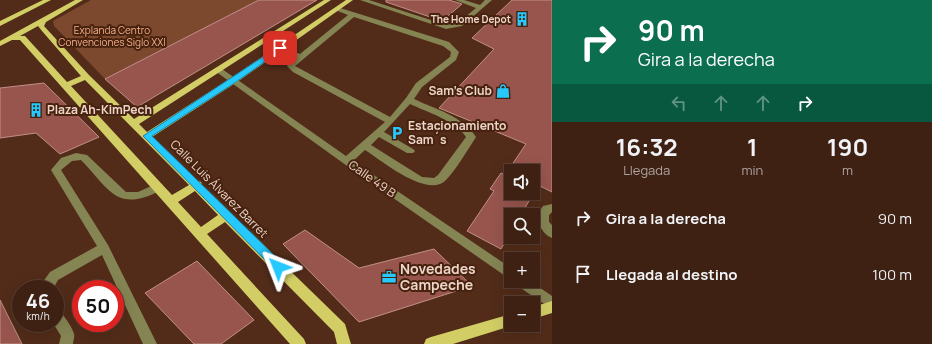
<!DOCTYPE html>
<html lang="es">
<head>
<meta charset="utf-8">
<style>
  body { margin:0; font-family:Manrope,sans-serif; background:#492e21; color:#f1f3f6; height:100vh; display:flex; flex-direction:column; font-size:15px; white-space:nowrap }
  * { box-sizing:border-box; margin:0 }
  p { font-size:13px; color:#ada3a0 }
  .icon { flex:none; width:22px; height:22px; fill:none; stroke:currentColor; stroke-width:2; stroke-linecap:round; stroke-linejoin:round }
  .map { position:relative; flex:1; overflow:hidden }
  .drawer { display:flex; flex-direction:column; background:#3e2113; width:380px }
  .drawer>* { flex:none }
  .hud { background:#0b6e4f; color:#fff; overflow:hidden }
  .fabs { position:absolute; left:504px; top:164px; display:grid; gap:8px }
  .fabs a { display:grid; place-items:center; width:36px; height:36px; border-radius:0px; background:#3e2113; box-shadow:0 4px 16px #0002,0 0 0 1px #573e33; font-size:20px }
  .speed { position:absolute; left:12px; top:280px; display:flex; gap:8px; font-size:20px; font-weight:700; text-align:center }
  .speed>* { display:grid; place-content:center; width:52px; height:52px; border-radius:50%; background:#3e2113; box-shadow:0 4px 16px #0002,0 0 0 1px #573e33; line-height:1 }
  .speed small { font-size:10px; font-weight:400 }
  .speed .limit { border:6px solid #d22; background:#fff; color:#111 }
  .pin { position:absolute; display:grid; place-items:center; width:34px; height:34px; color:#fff; margin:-17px; border-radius:8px; box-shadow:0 2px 6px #0006 }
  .me { position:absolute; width:44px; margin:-22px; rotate:315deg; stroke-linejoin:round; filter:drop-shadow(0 0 3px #0008) }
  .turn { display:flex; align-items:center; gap:14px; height:84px; padding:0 20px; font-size:18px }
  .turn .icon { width:52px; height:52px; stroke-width:2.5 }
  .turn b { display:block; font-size:28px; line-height:34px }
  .lanes { display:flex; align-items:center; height:38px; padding:0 20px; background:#0003; justify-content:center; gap:20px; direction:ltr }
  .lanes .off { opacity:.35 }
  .eta { display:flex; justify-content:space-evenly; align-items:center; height:68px; text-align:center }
  .eta b { font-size:24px; font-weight:700; line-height:28px }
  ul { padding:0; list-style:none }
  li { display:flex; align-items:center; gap:12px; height:56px; padding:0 20px }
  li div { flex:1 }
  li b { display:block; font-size:15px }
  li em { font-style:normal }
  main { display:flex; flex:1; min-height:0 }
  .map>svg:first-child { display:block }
</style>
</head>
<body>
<main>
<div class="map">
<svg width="552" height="344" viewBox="0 0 552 344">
  <rect width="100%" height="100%" fill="#522c19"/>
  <!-- green -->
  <path fill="#7d492e" d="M91,0H259L105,79L54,26L53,21Z"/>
  <!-- building -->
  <path fill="#97554e" stroke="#c28f88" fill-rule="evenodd" d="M259,0H317L137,107L105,79Z
    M386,0H449L462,4L442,21L386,2Z
    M512,0H552V192L538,185L521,215H511V232L501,249L467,231L494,191L490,189L501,173L505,175L526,144L439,108L494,49L472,38ZM511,171H533V193H511Z
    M44,83L99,137L60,154L36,133L0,138V88Z
    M305,230L359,268L434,249L472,286L359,322L283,244Z
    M197,261L254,320L221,344H194L145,293Z
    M0,300L22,344H0Z"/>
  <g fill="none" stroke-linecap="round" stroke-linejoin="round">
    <!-- minor -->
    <path fill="#858453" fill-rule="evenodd" d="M360,0H369L446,25L458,23L476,8L455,0H464L480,5L485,0H492L462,26L446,29Z
      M337,7L449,42L459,52L456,60L422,87L414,99C435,109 463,116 476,137C468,149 456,170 446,180C428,199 382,161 365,150L353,161L511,268V280L343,163L215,71L216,69H222L346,156L385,122L293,72L287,66L295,57L276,48L280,46L300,54L348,15L335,10L334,9ZM354,17L443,46L451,52L450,57L416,83L406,98L390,117L295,66ZM410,104C427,112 456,121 466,137L438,175L434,178L422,177L371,145L379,137L407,153H413L415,151L413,149L384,132Z
      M76,153L87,155L126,192H138L158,183L162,184L163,187L162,190C116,213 111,191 81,160L72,161L61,170L108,245L157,344H143L102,255L58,280L53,289H41L45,279L50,272L97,246L51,170L61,158Z
      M552,204V212L549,215V222L552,225V238C542,234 538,224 538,214L543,206Z
      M514,281H530L552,296V309L516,285Z
      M55,308C61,310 73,328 74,334C75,337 73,341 73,344H59L61,336L53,323H55Z"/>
    <!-- major -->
    <path fill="#d2ce65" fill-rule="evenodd" d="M43,0H51L0,26V21Z
      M75,0H83L46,22L44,26L89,75L134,119L324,0H331L139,124L147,132L231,78L346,0H353L237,82L152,137L198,181L201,182L202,185L345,324L351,344H337L334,332L225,222L207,234L304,339L306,344H290L20,40H12L0,46V41ZM38,26L42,31L81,76L67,82L25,36H20ZM85,80L189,185L172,195L71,86ZM195,191L218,215L201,227L178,202Z
      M552,301V313L533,319V307Z
      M511,314V325H514L511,326L453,344H424L426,339L431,337Z"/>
  </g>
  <!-- route -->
  <path fill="#25c9fe" stroke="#1883a5" d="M278,47L284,48L236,82L152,136L282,263L284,267L282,270L278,272L275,270L143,136Z"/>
  <!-- icons -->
  <defs>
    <symbol id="building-bare" viewBox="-9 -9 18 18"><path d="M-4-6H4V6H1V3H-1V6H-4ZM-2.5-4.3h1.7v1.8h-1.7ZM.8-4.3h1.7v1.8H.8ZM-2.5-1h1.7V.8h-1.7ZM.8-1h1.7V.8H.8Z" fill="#25c9fe" stroke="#47220e" stroke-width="2.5" paint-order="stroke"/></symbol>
    <symbol id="shop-bare" viewBox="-9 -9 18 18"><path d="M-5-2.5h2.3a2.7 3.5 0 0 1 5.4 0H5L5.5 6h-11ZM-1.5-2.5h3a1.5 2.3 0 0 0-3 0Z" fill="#25c9fe" stroke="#47220e" stroke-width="2.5" paint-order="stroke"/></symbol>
    <symbol id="parking-bare" viewBox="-9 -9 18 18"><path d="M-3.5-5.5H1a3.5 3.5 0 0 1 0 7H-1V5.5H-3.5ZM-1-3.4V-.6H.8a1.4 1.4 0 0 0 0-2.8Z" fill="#25c9fe" stroke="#47220e" stroke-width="2.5" paint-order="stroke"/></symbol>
    <symbol id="office-bare" viewBox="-9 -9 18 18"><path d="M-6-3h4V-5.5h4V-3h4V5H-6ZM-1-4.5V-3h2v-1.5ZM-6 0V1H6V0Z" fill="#25c9fe" stroke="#47220e" stroke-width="2.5" paint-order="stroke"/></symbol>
  </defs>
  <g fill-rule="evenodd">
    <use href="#building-bare" x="512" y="9" width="20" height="20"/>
    <use href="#shop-bare" x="493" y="81" width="20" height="20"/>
    <use href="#building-bare" x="26" y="100" width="20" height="20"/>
    <use href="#parking-bare" x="387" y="123" width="20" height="20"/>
    <use href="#office-bare" x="379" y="267" width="20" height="20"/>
  </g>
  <g text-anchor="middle" stroke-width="4" stroke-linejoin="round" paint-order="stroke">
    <!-- far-poi labels -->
    <g font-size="10" font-weight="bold" fill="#eed5c9" stroke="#47220e" text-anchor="end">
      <text x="511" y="23">The Home Depot</text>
    </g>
    <!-- far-park labels -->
    <g font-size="10" fill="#f6af8c" stroke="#47220e">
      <text x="112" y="34">Explanda Centro<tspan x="112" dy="12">Convenciones Siglo XXI</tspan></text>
    </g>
    <!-- poi labels -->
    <g font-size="12" font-weight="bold" fill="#eed5c9" stroke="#47220e" text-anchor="start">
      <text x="492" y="95" text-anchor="end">Sam's Club</text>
      <text x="47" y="114">Plaza Ah-KimPech</text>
      <text x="408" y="130">Estacionamiento<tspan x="408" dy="14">Sam´s</tspan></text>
    </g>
    <!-- street labels -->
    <g font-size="12" fill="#eed5c9" stroke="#47220e">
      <text transform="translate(372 179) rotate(35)" y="4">Calle 49 B</text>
      <text transform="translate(219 189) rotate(45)" y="4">Calle Luis Álvarez Barret</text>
    </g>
    <!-- near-poi labels -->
    <g font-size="14" font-weight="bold" fill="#eed5c9" stroke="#47220e" text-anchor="start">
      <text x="400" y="274">Novedades<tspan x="400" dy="16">Campeche</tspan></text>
    </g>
  </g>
</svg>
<div class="fabs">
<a><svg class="icon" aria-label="sound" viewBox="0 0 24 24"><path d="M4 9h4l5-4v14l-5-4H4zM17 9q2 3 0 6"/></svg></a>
<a><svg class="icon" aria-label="search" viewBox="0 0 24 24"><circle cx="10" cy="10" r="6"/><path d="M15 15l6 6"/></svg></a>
<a>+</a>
<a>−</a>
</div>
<div class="speed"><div>46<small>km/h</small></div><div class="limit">50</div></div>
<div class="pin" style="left:280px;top:48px;background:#d93025"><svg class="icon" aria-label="arrive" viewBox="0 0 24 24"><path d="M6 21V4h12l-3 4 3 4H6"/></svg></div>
<svg class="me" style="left:278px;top:267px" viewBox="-20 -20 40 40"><path d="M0-17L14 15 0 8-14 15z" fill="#25c9fe" stroke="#fff" stroke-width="4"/></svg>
</div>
<section class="drawer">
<div class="hud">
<div class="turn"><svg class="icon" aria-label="right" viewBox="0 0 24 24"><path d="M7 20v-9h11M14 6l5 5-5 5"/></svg><div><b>90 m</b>Gira a la derecha</div></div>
<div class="lanes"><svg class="icon off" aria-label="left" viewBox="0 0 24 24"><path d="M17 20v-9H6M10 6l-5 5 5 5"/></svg><svg class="icon off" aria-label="ahead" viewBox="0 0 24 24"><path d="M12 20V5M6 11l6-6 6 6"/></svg><svg class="icon off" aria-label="ahead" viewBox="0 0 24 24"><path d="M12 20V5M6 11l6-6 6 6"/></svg><svg class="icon" aria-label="right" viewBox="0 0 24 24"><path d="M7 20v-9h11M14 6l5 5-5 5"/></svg></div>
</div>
<div class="eta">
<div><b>16:32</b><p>Llegada</p></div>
<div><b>1</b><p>min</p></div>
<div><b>190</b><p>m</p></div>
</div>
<ul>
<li><svg class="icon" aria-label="right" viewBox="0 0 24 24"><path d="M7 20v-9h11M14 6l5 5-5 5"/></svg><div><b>Gira a la derecha</b></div><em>90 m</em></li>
<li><svg class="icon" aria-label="arrive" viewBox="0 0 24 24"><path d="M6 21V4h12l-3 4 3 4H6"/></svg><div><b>Llegada al destino</b></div><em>100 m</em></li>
</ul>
</section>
</main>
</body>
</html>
